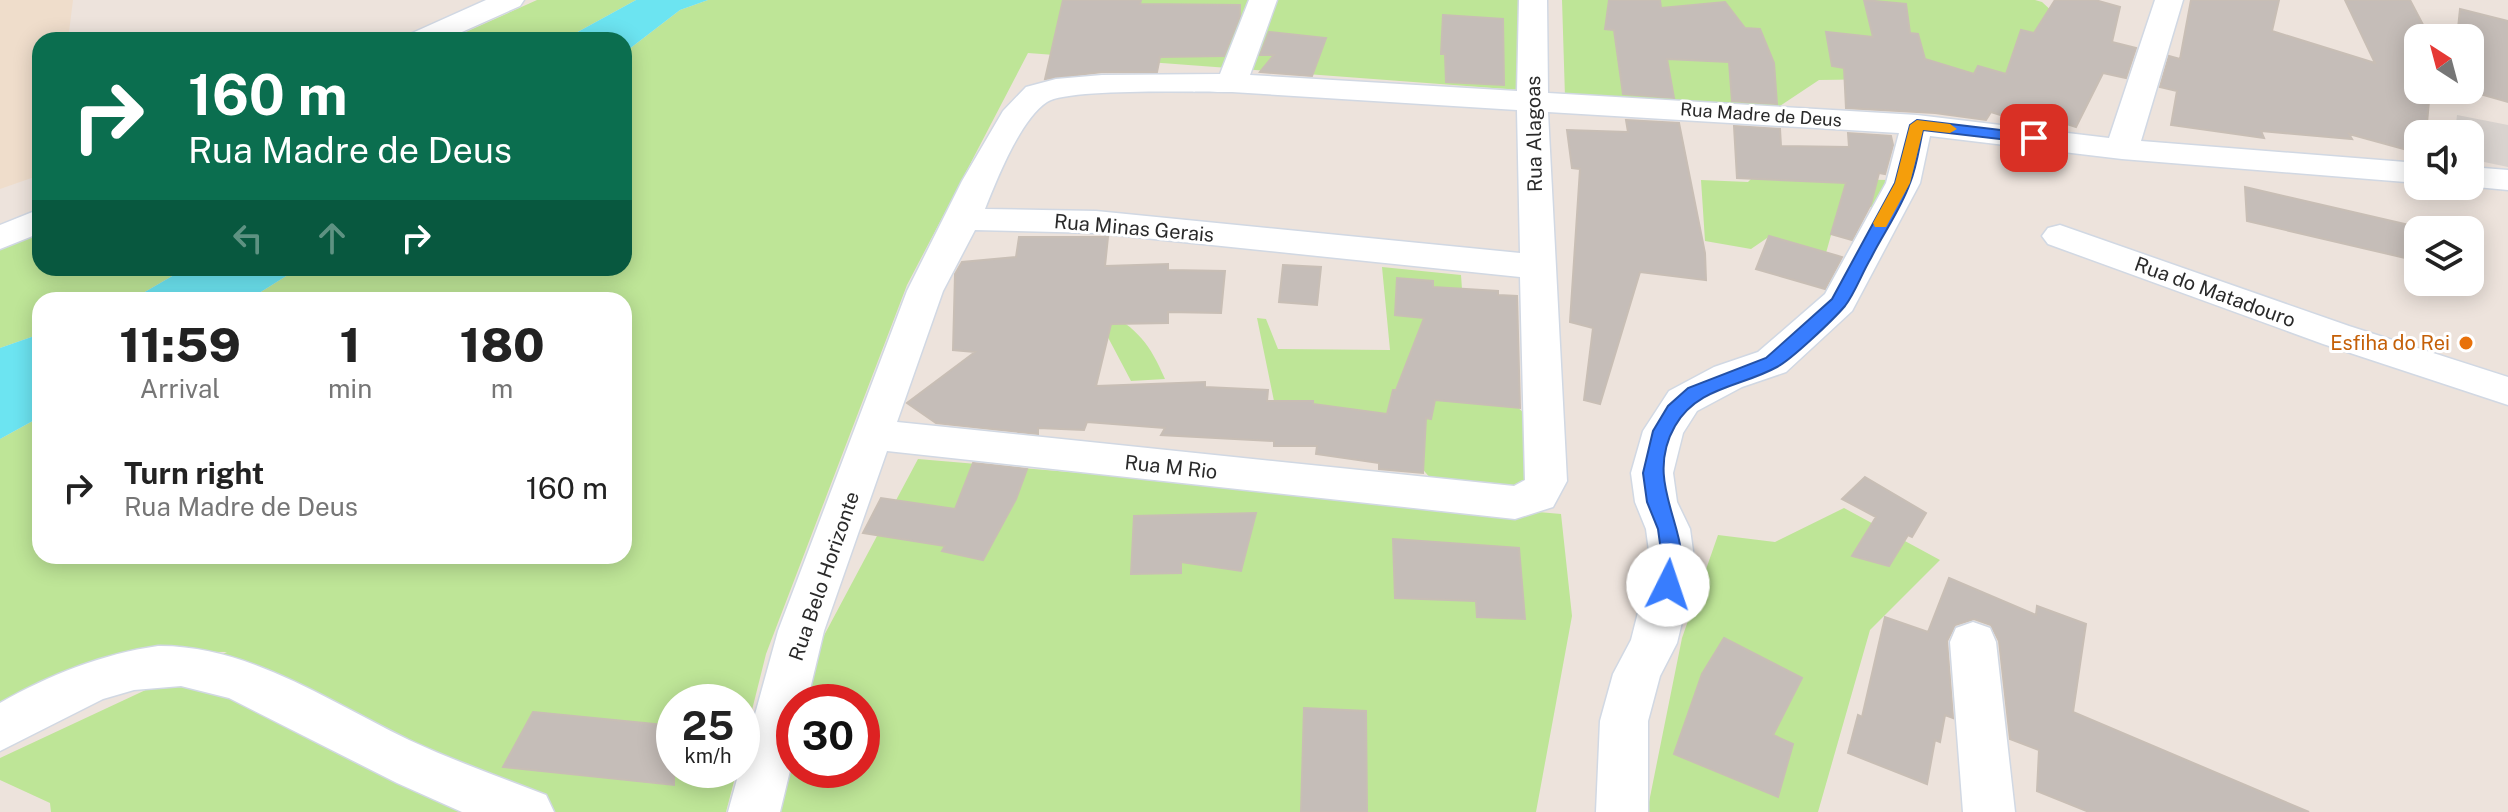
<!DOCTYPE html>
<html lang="en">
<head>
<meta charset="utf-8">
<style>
  body { margin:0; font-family:"Public Sans",sans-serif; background:#f6f6f6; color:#222; height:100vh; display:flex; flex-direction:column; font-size:30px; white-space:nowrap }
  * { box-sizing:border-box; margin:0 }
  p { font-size:26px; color:#767676 }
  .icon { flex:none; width:44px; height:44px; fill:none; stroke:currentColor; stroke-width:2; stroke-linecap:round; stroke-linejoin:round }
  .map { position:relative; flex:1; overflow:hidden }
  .side { position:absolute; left:32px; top:292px; width:600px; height:272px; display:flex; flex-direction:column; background:#fff; border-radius:24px; box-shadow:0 4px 20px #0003 }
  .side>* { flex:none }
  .hud { position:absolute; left:32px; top:32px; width:600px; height:244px; border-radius:24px; box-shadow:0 4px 20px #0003; background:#0b6e4f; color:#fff; overflow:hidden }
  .needle { width:52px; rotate:324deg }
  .controls { position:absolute; left:2404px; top:24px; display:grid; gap:16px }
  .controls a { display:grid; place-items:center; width:80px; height:80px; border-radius:16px; background:#fff; box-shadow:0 4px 20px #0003; font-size:40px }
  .speed { position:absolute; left:656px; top:684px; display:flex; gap:16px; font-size:40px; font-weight:700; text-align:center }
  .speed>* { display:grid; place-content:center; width:104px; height:104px; border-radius:50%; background:#fff; box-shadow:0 4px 20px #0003; line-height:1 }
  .speed small { font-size:20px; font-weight:400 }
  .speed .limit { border:12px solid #d22; background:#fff; color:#111 }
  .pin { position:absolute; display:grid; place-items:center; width:68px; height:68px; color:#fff; margin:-34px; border-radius:16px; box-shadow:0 4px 12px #0006 }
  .me { position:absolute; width:88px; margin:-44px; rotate:4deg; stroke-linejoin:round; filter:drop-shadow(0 0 6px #0008) }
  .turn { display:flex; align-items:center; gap:28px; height:168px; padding:0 24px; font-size:36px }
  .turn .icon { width:104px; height:104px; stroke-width:2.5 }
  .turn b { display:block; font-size:56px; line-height:68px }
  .lanes { display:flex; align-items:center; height:76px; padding:0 24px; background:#0003; justify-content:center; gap:40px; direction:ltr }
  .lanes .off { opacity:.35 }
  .eta { display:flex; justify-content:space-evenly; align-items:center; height:136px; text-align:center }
  .eta b { font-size:48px; font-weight:800; line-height:56px }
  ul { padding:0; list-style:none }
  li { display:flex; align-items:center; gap:24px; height:120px; padding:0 24px }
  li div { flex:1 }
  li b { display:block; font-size:30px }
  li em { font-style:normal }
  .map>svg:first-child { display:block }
</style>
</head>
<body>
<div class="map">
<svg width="2508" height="812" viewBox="0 0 2508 812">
  <rect width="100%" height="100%" fill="#ede3dc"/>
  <!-- education -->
  <path fill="#efddcb" d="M0,0H73L68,40H40V175L0,189Z"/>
  <!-- green -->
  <path fill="#bee597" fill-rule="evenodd" d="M537,0H636L563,40H448Z
    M708,0H1521L1520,90L1028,53L907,285L766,654L742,750V702H674V770H737L726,812H51L50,803L0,780V758L227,652L129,651L0,717V439L40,417V556H624V300H248L299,268H624V53L680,10Z
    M1562,0H2035L2042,2L2068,26L2026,77L1819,80L1774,110L1565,97Z
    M1752,178L1890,180L1877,208L1840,203L1826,253L1770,236L1751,249L1705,241L1701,180L1748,182Z
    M40,230V268H186L131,300H40V334L0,348V249Z
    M1382,267L1461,275L1466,346L1464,355L1532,421L1542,488L1437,486L1374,412L1274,401L1257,318L1266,319L1278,349L1390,350Z
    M1104,310C1138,329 1150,344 1165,379L1131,381L1102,326Z
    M918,459L1561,514L1572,616L1536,812H730ZM794,702H862V770H794Z
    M1844,508L1940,560L1870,630L1818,812H1647L1682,638L1718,535L1775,542Z"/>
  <!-- plaza -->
  <path fill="#d9d3cf" d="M2457,115L2508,125V167L2470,159V134H2455Z"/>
  <!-- water -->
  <path fill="#6ce4f1" d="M636,0H708L680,10L624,53V40H563Z
    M186,268H299L248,300H131Z
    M40,334V417L0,439V348Z"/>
  <!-- building -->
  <path fill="#c5bdb8" stroke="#c8beb5" stroke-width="2" d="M1063,0H1141L1140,4L1240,5V16L1224,56L1160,57L1157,72H1102L1045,79Z
    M1609,0H1660L1661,8L1725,2L1745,28L1760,29L1774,63L1777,104L1732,101L1729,62L1667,59L1674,98L1623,94L1614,30L1605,29Z
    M1864,0L1906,4L1910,33L1918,34L1925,59L1974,74L1978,66L2006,74L2021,30L2034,33L2055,0H2095L2120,7L2112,42L2136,48L2126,78L2103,73L2076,127L2048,118L2043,127H2038L1991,112L1986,120L1935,113L1846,108L1844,68L1832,66L1826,32L1873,37Z
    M2191,0H2279L2272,31L2375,63L2345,0H2410L2430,38H2418V90H2430L2426,134H2418V153L2349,134L2352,139L2261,131L2264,138L2171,125L2177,91L2160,87L2169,56L2180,59Z
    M2460,9L2508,21V102L2466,90H2470V38H2457Z
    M1443,15L1503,19L1504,85L1446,82L1445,54H1441Z
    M1269,32L1326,38L1312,76L1260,72L1274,55H1260Z
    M1626,120L1679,123L1705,253L1706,280L1640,272L1600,404L1584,400L1593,328L1570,322L1580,169L1572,168L1567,130L1628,132Z
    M1734,126L1780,129L1781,146L1849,147L1848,133L1891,136L1893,145L1885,174L1879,173L1871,204L1852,240L1831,234L1846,183L1737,178Z
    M2245,187L2418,227V261L2247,221Z
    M1769,236L1842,257L1825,289L1756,269Z
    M1019,237H1108L1105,266L1168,264V270L1225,271L1221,313L1168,312V323L1111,324L1096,386L1205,382V387L1268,390L1267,401H1313V404L1387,414L1393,390H1396L1424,318L1395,315L1397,278L1433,281V287L1498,291V295L1517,296L1520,408L1435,400L1431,419L1426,418L1423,473L1379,469V463L1316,454L1317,446H1274V441L1161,435L1165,428L1087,422L1084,430L1038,428V434L936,423L907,403L975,352L953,350L955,274L962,262L1016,257Z
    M1283,265L1321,267L1317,305L1279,302Z
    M973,463L1027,469L1016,499L983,560L942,551L945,546L863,533L881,498L955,509Z
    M1865,477L1926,513L1912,537L1908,535L1889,566L1852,556L1876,517L1842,499Z
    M1256,513L1241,571L1181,562V573L1131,574L1134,516Z
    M1393,539L1519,548L1525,619L1477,617L1476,601L1395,598Z
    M1949,578L2036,615L2037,606L2086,624L2073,712L2309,812H2089L2037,791L2039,750L2010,739L1999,641L1991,625L1974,619L1955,625L1947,641L1953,718L1945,715L1940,742L1935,740L1927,784L1848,753L1858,715L1862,717L1885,617L1928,632Z
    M1724,638L1802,678L1773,735L1793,744L1778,797L1674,754L1702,674Z
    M1304,708L1366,711L1367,812H1301Z
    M533,712L674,726V785L503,767Z"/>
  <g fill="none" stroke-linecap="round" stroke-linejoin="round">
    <defs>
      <path id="minor" d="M486,0H524L520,6L444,40H405L410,34Z
        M1249,0H1277L1250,75L1517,91L1519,0H1547L1548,93L1917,115L2109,138L2155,0H2183L2141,141L2418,163V183L2122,159L1930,136L1920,183L1852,311L1786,372L1742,387L1697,411L1683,433L1673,473L1677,502L1690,529L1693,551L1691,585L1677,643L1660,676L1648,721V812H1596L1600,721L1613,674L1631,640L1645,585L1649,551L1646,529L1635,502L1631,473L1643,431L1669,391L1714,367L1758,352L1825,294L1886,183L1899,133L1548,112L1567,481L1553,507L1515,519L887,451L824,631L807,702H794V754L780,812H728L778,631L907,291L962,181L1003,111L1026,87L1056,79L1102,75L1220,74ZM1232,92L1517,110L1520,253L1096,211L985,209C997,179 1020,120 1047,102C1067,88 1200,92 1232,92ZM975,230L1096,233L1520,277L1525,480L1514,486L897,422L943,291Z
        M2470,167L2508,170V190L2466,186H2470Z
        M40,209V233L0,249V225Z
        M2060,225L2349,326L2508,377V405L2323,344L2048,244L2042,236L2048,228Z
        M1973,622L1990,628L1996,642L2015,812H1963L1950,642L1956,628Z
        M158,646C248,645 330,702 409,740C454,761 500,777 546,795L554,812H462L397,783L229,698L181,686L134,690L103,699L0,751V703C49,675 102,654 158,646Z"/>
    </defs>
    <!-- minor casing -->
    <use href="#minor" stroke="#d1d8e3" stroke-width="3"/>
    <!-- minor -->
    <use href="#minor" fill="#fff" fill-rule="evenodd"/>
  </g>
  <!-- route -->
  <path fill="#387dfe" stroke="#2451a5" stroke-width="2" d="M1917,120L2034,134L2042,138L2034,143L1923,130C1919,147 1917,166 1910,183C1901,209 1883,234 1871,258C1862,273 1855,293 1845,306C1833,320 1792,359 1777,367C1741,387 1697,387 1675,426C1639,489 1702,539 1675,591L1668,593L1661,591L1658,585L1661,551L1658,529L1647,502L1643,473L1653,431L1668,406L1688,388L1766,358L1832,299L1895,183L1910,125Z"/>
  <!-- slow -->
  <path fill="#f59e0b" d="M1917,120L1950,124L1957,129L1950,133L1923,130L1910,183L1886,227H1875L1873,223L1895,183L1910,125Z"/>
  <!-- markers -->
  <circle fill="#e8710a" stroke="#fff" stroke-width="3" cx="2466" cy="343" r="8"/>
  <g text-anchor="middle" stroke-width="6" stroke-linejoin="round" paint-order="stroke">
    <!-- far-street labels -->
    <g font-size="18" fill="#2a2a2a" stroke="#fff">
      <text transform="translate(1761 115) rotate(4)" y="6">Rua Madre de Deus</text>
    </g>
    <!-- street labels -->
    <g font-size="20" fill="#2a2a2a" stroke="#fff">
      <text transform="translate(1534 134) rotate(-91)" y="7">Rua Alagoas</text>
      <text transform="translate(1134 228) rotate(5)" y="7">Rua Minas Gerais</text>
      <text transform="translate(2215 292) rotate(20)" y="7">Rua do Matadouro</text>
      <text transform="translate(1171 467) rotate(6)" y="7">Rua M Rio</text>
      <text transform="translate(824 576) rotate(-71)" y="7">Rua Belo Horizonte</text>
    </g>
    <!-- food labels -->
    <g font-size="20" fill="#c56008" stroke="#fff" text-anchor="end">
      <text x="2450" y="350">Esfiha do Rei</text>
    </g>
  </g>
</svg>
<div class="controls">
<a><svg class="needle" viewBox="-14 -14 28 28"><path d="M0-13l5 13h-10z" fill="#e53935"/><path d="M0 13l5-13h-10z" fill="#767676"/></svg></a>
<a><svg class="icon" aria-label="sound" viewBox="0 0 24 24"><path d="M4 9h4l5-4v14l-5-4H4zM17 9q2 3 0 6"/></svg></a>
<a><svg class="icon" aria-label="layers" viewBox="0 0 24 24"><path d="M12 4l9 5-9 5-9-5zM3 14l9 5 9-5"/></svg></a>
</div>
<div class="speed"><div>25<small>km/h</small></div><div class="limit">30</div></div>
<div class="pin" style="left:2034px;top:138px;background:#d93025"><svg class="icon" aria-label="arrive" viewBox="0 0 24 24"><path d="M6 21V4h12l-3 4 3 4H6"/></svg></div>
<svg class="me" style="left:1668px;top:585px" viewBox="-20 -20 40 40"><circle r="19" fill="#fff"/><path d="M0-13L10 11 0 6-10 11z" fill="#387dfe"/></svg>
<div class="hud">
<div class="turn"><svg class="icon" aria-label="right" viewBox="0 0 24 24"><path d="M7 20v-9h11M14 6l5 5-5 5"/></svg><div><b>160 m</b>Rua Madre de Deus</div></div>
<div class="lanes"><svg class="icon off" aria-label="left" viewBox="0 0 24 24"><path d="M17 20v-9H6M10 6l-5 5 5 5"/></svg><svg class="icon off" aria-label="ahead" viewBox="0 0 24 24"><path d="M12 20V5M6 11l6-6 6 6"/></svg><svg class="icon" aria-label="right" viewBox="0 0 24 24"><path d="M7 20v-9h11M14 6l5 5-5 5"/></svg></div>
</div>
<section class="side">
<div class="eta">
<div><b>11:59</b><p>Arrival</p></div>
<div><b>1</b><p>min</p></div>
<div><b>180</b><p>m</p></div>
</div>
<ul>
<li><svg class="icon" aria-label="right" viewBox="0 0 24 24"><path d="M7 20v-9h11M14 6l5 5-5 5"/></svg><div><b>Turn right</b><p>Rua Madre de Deus</p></div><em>160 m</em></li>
</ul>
</section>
</div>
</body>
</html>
